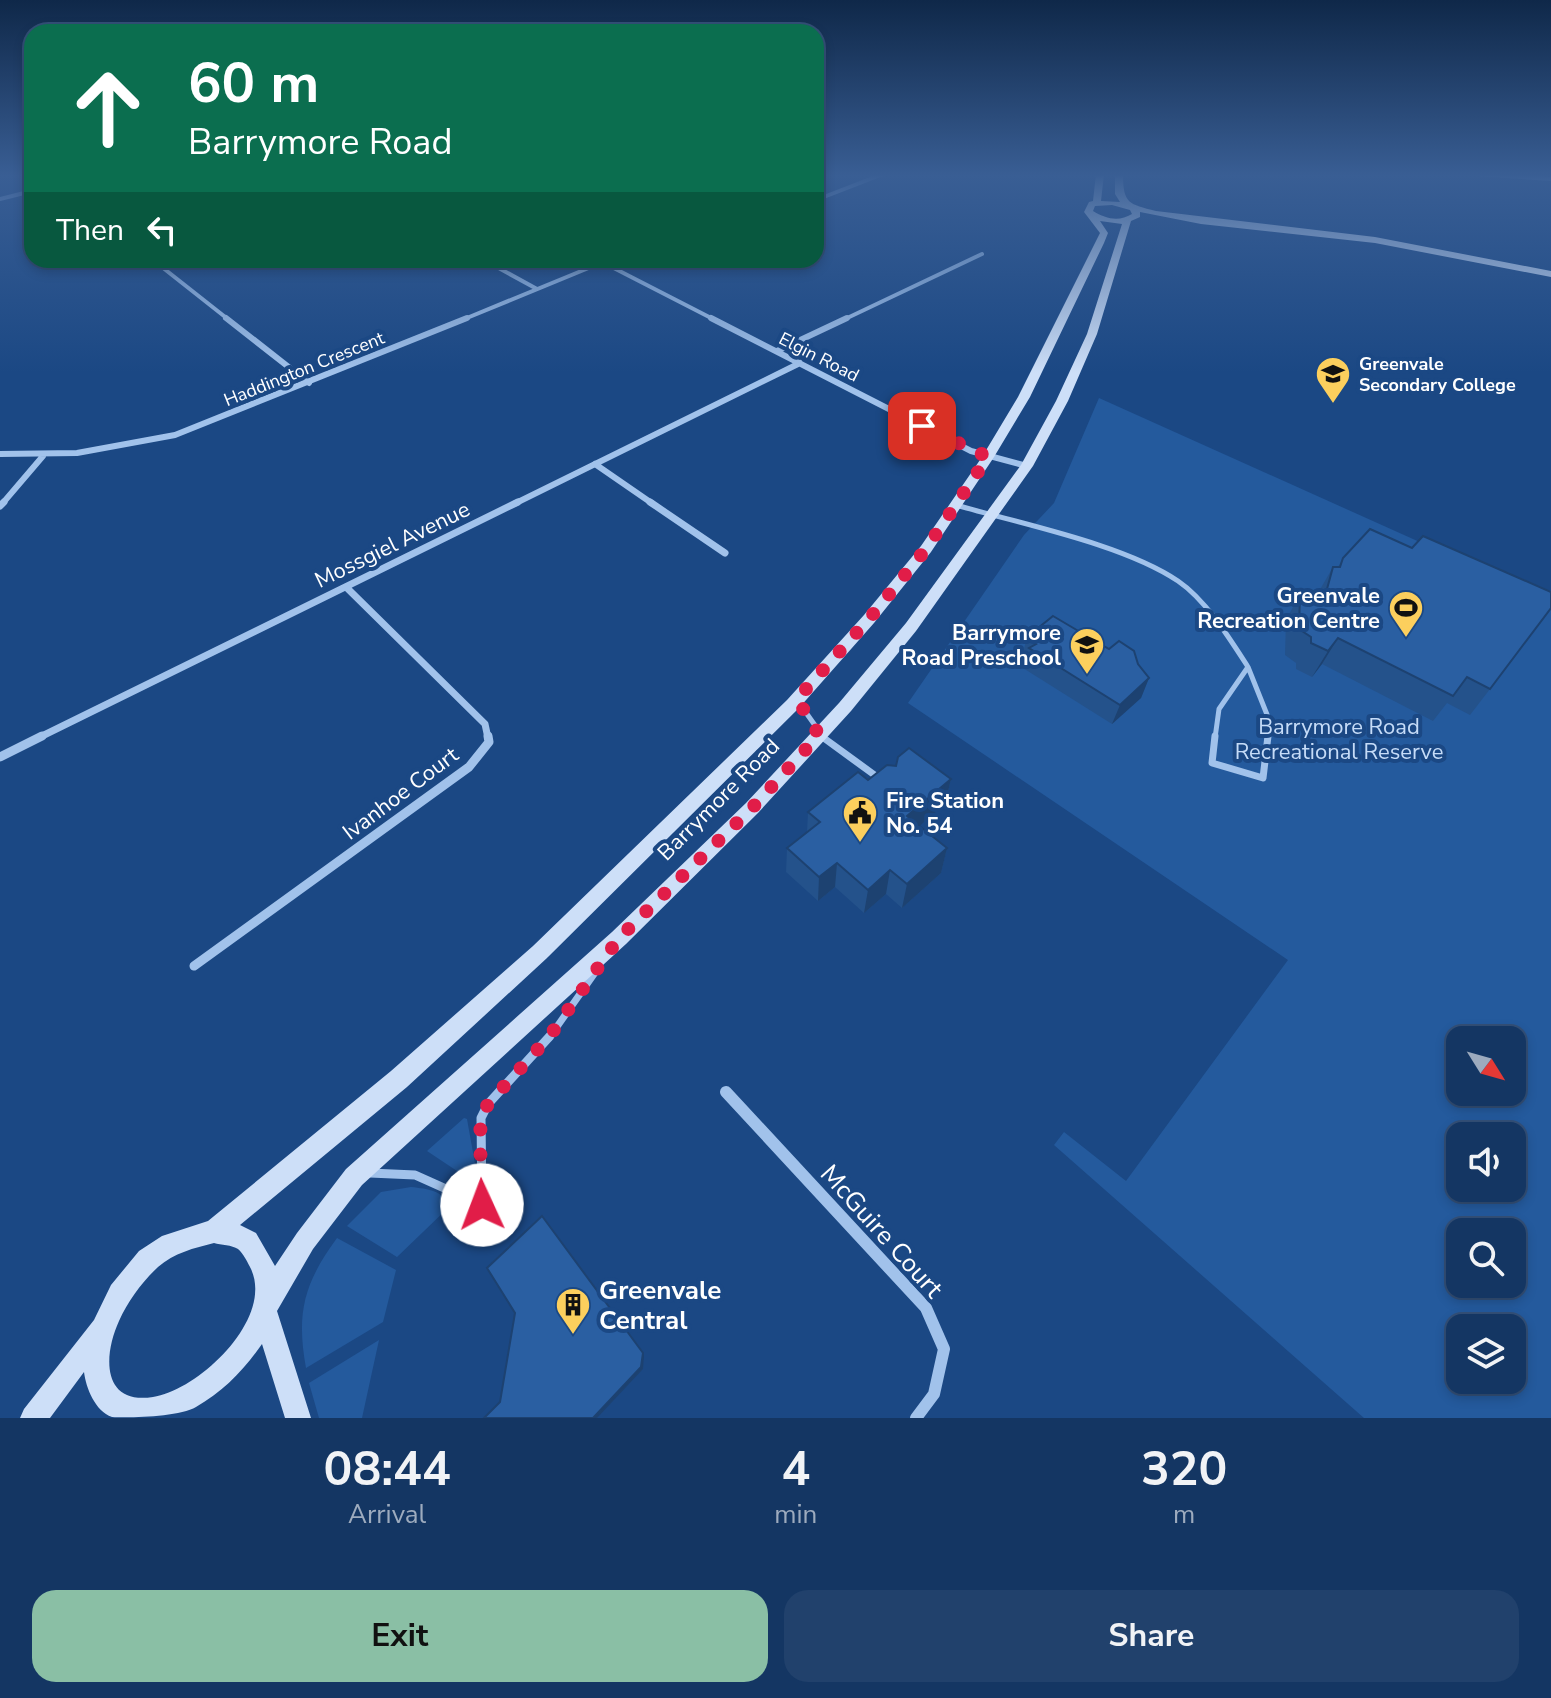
<!DOCTYPE html>
<html lang="en">
<head>
<meta charset="utf-8">
<style>
  body { margin:0; font-family:"Nunito Sans",sans-serif; background:#21416c; color:#f1f3f6; height:100vh; display:flex; flex-direction:column; font-size:30px; white-space:nowrap }
  * { box-sizing:border-box; margin:0 }
  p { font-size:26px; color:#9dabbe }
  .icon { flex:none; width:44px; height:44px; fill:none; stroke:currentColor; stroke-width:2; stroke-linecap:round; stroke-linejoin:round }
  .map { position:relative; height:1418px; overflow:hidden }
  .sheet { display:flex; flex-direction:column; background:#143663; flex:1 }
  .sheet>* { flex:none }
  .hud { position:absolute; left:24px; top:24px; width:800px; height:244px; border-radius:24px; box-shadow:0 4px 12px #0003,0 0 0 2px #335078; background:#0b6e4f; color:#fff; overflow:hidden }
  .needle { width:52px; rotate:127deg }
  .buttons { position:absolute; left:1446px; top:1026px; display:grid; gap:16px }
  .buttons a { display:grid; place-items:center; width:80px; height:80px; border-radius:16px; background:#143663; box-shadow:0 4px 12px #0003,0 0 0 2px #335078; font-size:40px }
  .pin { position:absolute; display:grid; place-items:center; width:68px; height:68px; color:#fff; margin:-34px; border-radius:16px; box-shadow:0 4px 12px #0006 }
  .me { position:absolute; width:88px; margin:-44px; rotate:358deg; stroke-linejoin:round; filter:drop-shadow(0 0 6px #0008) }
  .turn { display:flex; align-items:center; gap:28px; height:168px; padding:0 32px; font-size:36px }
  .turn .icon { width:104px; height:104px; stroke-width:2.5 }
  .turn b { display:block; font-size:56px; line-height:68px }
  .then { display:flex; align-items:center; height:76px; padding:0 32px; background:#0003; gap:16px; font-size:30px }
  .eta { display:flex; justify-content:space-evenly; align-items:center; height:136px; text-align:center }
  .eta b { font-size:48px; font-weight:700; line-height:56px }
  .action { display:flex; gap:16px; margin-top:auto; padding:16px 32px }
  .action a { flex:1; height:92px; border-radius:24px; background:#8abfa5; color:#111; font-size:32px; font-weight:700; line-height:92px; text-align:center }
  .action a+a { background:#21416c; color:#f1f3f6 }
  .map>svg:first-child { display:block }
</style>
</head>
<body>
<div class="map">
<svg width="1551" height="1418" viewBox="0 0 1551 1418">
  <rect width="100%" height="100%" fill="#1b4884"/>
  <!-- green -->
  <path fill="#245a9d" fill-rule="evenodd" d="M1099,398L1551,601V1418H1364L1054,1145L1064,1132L1126,1181L1288,960L908,703L1024,535L1054,503ZM1460,1040H1512V1092H1460ZM1460,1136H1512V1188H1460ZM1460,1232H1512V1284H1460ZM1460,1328H1512V1380H1460Z
    M464,1118L467,1119L477,1175L472,1181L427,1151Z
    M411,1187C428,1189 442,1190 450,1206L397,1257L347,1226L381,1192Z
    M337,1238L396,1270L383,1322L306,1368C296,1313 304,1283 337,1238Z
    M379,1340L362,1418H319L309,1383Z"/>
  <g fill="none" stroke-linecap="round" stroke-linejoin="round">
    <!-- lane-far2 -->
    <path stroke="#a1c2eb" stroke-width="5" d="M956,505C1021,524 1123,544 1178,581C1206,600 1230,639 1248,667
      M1248,667L1270,722L1268,738
      M797,700L824,738
      M1215,738L1219,709L1248,667"/>
    <!-- lane-far1 -->
    <path stroke="#a1c2eb" stroke-width="7" d="M821,736L880,779
      M1215,736L1212,763L1263,778L1268,736
      M549,1038L599,967"/>
    <!-- lane -->
    <path stroke="#a1c2eb" stroke-width="9" d="M370,1173L415,1175L482,1205
      M482,1205L481,1118L488,1104L550,1036"/>
    <!-- street-far4 -->
    <path stroke="#a1c2eb" stroke-width="4" d="M1477,174L1551,179
      M0,199L32,191
      M816,200L883,174
      M153,260L229,320
      M484,260L537,289
      M602,262L715,320
      M462,320L608,260
      M843,320L982,254"/>
    <!-- street-far3 -->
    <path stroke="#a1c2eb" stroke-width="6" d="M226,318L309,383
      M711,318L971,451L1027,466
      M777,351L847,318
      M0,454L77,453L175,435L467,318
      M595,464L653,504
      M2,504L43,456
      M514,504L800,363"/>
    <!-- street-far2 -->
    <path stroke="#a1c2eb" stroke-width="7" d="M650,502L725,553
      M0,506L4,502
      M346,587L485,724L488,738
      M38,738L518,502"/>
    <!-- street-far1 -->
    <path stroke="#a1c2eb" stroke-width="9" d="M0,757L42,736
      M194,966L469,767L489,742L488,736"/>
    <!-- street -->
    <path stroke="#a1c2eb" stroke-width="12" d="M726,1092L926,1308L944,1349L934,1394L916,1418"/>
    <!-- secondary -->
    <path fill="#cddff8" fill-rule="evenodd" d="M1096,174H1104L1101,201L1120,202L1115,194V174H1123C1123,204 1129,204 1156,211L1375,237L1551,271V277L1375,243L1201,224L1140,212V217L1131,221L1097,334L1068,401L1033,466L916,631L851,711L758,813L626,944L362,1185L313,1249L277,1311L311,1418H285L262,1344C244,1370 223,1392 196,1407C179,1417 130,1418 112,1417C95,1411 86,1388 84,1372L50,1418H20L24,1409L94,1320L111,1285L139,1251L162,1236L208,1221L391,1071L533,946L787,700L864,615L921,546L982,457L1018,397L1100,233L1084,212L1089,202L1093,201ZM1112,205L1130,210L1132,214C1119,222 1106,219 1093,211L1095,206ZM1100,221L1122,224L1087,334L1056,401L1021,465L906,623L839,703L746,803L612,932L346,1169L297,1233L275,1266L256,1233L240,1225L407,1087L547,958L799,708L874,623L931,552L994,457L1030,397L1104,243L1108,233ZM214,1243C221,1245 232,1245 238,1249C243,1253 248,1263 251,1269C274,1319 199,1390 153,1397C102,1405 103,1356 119,1321C128,1301 142,1282 158,1267C174,1253 194,1248 214,1243Z"/>
  </g>
  <!-- wall -->
  <path fill="#24528b" d="M1343,558L1490,689L1470,715L1447,703L1433,721L1322,664L1312,677L1296,669V663L1285,655L1286,620L1300,594L1317,598L1318,593L1333,567H1338Z
    M1027,637L1109,649L1138,664L1149,678L1141,698L1112,724L1023,668L1026,659L1022,657Z
    M896,766L951,779L945,804L919,826L947,848L941,873L902,908L886,894L864,913L835,887L818,901L786,872L787,848L807,832L808,812Z"/>
  <!-- shaded-wall -->
  <path fill="#1d4271" d="M1338,638L1322,664L1312,677L1328,651Z
    M1149,678L1141,698L1112,724L1120,705Z
    M951,779L945,804L902,841L907,816Z
    M947,848L941,873L902,908L907,884Z
    M837,863L835,887L818,901L819,877Z
    M890,870L886,894L864,913L868,890Z
    M643,1353L644,1355L643,1369L597,1418H593Z"/>
  <!-- building -->
  <path fill="#2a5fa2" stroke="#1d4271" stroke-width="2" d="M1370,529L1412,548L1423,536L1551,592V608L1490,689L1467,677L1453,696L1338,638L1328,651L1311,643V637L1299,629L1300,594L1324,600L1333,567H1340L1343,558Z
    M1053,616L1109,649L1119,641L1134,651L1138,664L1149,678L1120,705L1029,648L1036,644L1027,637Z
    M909,748L951,779L907,816L947,848L907,884L890,870L868,890L837,863L819,877L787,848L820,822L808,812L858,772L868,780L887,765L896,766L898,757Z
    M542,1216L643,1353L641,1367L593,1418H484L500,1402L515,1313L487,1268Z"/>
  <!-- sky -->
  <linearGradient id="sky" x2="0" y2="1"><stop stop-color="#0f2849"/><stop offset="0.47" stop-color="#395e94"/><stop offset="1" stop-color="#395e94" stop-opacity="0"/></linearGradient>
  <rect width="1551" height="373" fill="url(#sky)"/>
  <g fill="none" stroke-linecap="round" stroke-linejoin="round">
    <!-- route -->
    <path stroke="#e11d48" stroke-width="14" stroke-dasharray="0 25.2" d="M482,1205L480,1138L481,1118L488,1104L549,1037L619,938L752,808L819,735L797,699L869,619L926,549L988,457L922,426"/>
  </g>
  <!-- icons -->
  <defs>
    <symbol id="school-pin" viewBox="-11 -11 22 30"><path d="M0 17L-7.5 6A9.5 9.5 0 1 1 7.5 6Z" fill="#fccf5d" stroke="#1b4884"/><path d="M0-5L7-2L0 1L-7-2ZM-4 1L0 2.5L4 1V4Q0 6-4 4Z" fill="#111"/></symbol>
    <symbol id="stadium-pin" viewBox="-11 -11 22 30"><path d="M0 17L-7.5 6A9.5 9.5 0 1 1 7.5 6Z" fill="#fccf5d" stroke="#1b4884"/><path d="M0-5a6.5 5 0 1 0 0 10a6.5 5 0 1 0 0-10ZM-3.5-1.8h7v3.6h-7Z" fill="#111"/></symbol>
    <symbol id="civic-pin" viewBox="-11 -11 22 30"><path d="M0 17L-7.5 6A9.5 9.5 0 1 1 7.5 6Z" fill="#fccf5d" stroke="#1b4884"/><path d="M-.6-6.5H3V-4.5H.6V-3L4-1V1h2V6H-6V1h2V-1L-.6-3ZM-1.2 2.5V6h2.4V2.5Z" fill="#111"/></symbol>
    <symbol id="building-pin" viewBox="-11 -11 22 30"><path d="M0 17L-7.5 6A9.5 9.5 0 1 1 7.5 6Z" fill="#fccf5d" stroke="#1b4884"/><path d="M-4-6H4V6H1V3H-1V6H-4ZM-2.5-4.3h1.7v1.8h-1.7ZM.8-4.3h1.7v1.8H.8ZM-2.5-1h1.7V.8h-1.7ZM.8-1h1.7V.8H.8Z" fill="#111"/></symbol>
  </defs>
  <g fill-rule="evenodd">
    <use href="#school-pin" x="1313" y="354" width="40" height="54"/>
    <use href="#stadium-pin" x="1386" y="588" width="40" height="54"/>
    <use href="#school-pin" x="1067" y="625" width="40" height="54"/>
    <use href="#civic-pin" x="840" y="793" width="40" height="54"/>
    <use href="#building-pin" x="553" y="1285" width="40" height="54"/>
  </g>
  <g text-anchor="middle" stroke-width="8" stroke-linejoin="round" paint-order="stroke">
    <!-- far-street labels -->
    <g font-size="18" fill="#fff" stroke="#1b4884">
      <text transform="translate(819 357) rotate(27)" y="6">Elgin Road</text>
      <text transform="translate(304 369) rotate(-22)" y="6">Haddington Crescent</text>
    </g>
    <!-- far-poi labels -->
    <g font-size="18" font-weight="bold" fill="#fff" stroke="#1b4884" text-anchor="start">
      <text x="1359" y="370">Greenvale<tspan x="1359" dy="21">Secondary College</tspan></text>
    </g>
    <!-- street labels -->
    <g font-size="22" fill="#fff" stroke="#1b4884">
      <text transform="translate(392 544) rotate(-26)" y="8">Mossgiel Avenue</text>
      <text transform="translate(400 793) rotate(-37)" y="8">Ivanhoe Court</text>
      <text transform="translate(718 799) rotate(-45)" y="8">Barrymore Road</text>
    </g>
    <!-- poi labels -->
    <g font-size="22" font-weight="bold" fill="#fff" stroke="#1b4884" text-anchor="end">
      <text x="1380" y="603">Greenvale<tspan x="1380" dy="25">Recreation Centre</tspan></text>
      <text x="1061" y="640">Barrymore<tspan x="1061" dy="25">Road Preschool</tspan></text>
      <text x="886" y="808" text-anchor="start">Fire Station<tspan x="886" dy="25">No. 54</tspan></text>
    </g>
    <!-- park labels -->
    <g font-size="22" fill="#c6dcf8" stroke="#1b4884">
      <text x="1339" y="734">Barrymore Road<tspan x="1339" dy="25">Recreational Reserve</tspan></text>
    </g>
    <!-- near-street labels -->
    <g font-size="26" fill="#fff" stroke="#1b4884">
      <text transform="translate(882 1231) rotate(48)" y="9">McGuire Court</text>
    </g>
    <!-- near-poi labels -->
    <g font-size="26" font-weight="bold" fill="#fff" stroke="#1b4884" text-anchor="start">
      <text x="599" y="1299">Greenvale<tspan x="599" dy="30">Central</tspan></text>
    </g>
  </g>
</svg>
<div class="buttons">
<a><svg class="needle" viewBox="-14 -14 28 28"><path d="M0-13l5 13h-10z" fill="#e53935"/><path d="M0 13l5-13h-10z" fill="#9dabbe"/></svg></a>
<a><svg class="icon" aria-label="sound" viewBox="0 0 24 24"><path d="M4 9h4l5-4v14l-5-4H4zM17 9q2 3 0 6"/></svg></a>
<a><svg class="icon" aria-label="search" viewBox="0 0 24 24"><circle cx="10" cy="10" r="6"/><path d="M15 15l6 6"/></svg></a>
<a><svg class="icon" aria-label="layers" viewBox="0 0 24 24"><path d="M12 4l9 5-9 5-9-5zM3 14l9 5 9-5"/></svg></a>
</div>
<div class="pin" style="left:922px;top:426px;background:#d93025"><svg class="icon" aria-label="arrive" viewBox="0 0 24 24"><path d="M6 21V4h12l-3 4 3 4H6"/></svg></div>
<svg class="me" style="left:482px;top:1205px" viewBox="-20 -20 40 40"><circle r="19" fill="#fff"/><path d="M0-13L10 11 0 6-10 11z" fill="#e11d48"/></svg>
<div class="hud">
<div class="turn"><svg class="icon" aria-label="ahead" viewBox="0 0 24 24"><path d="M12 20V5M6 11l6-6 6 6"/></svg><div><b>60 m</b>Barrymore Road</div></div>
<div class="then">Then<svg class="icon" aria-label="left" viewBox="0 0 24 24"><path d="M17 20v-9H6M10 6l-5 5 5 5"/></svg></div>
</div>
</div>
<section class="sheet">
<div class="eta">
<div><b>08:44</b><p>Arrival</p></div>
<div><b>4</b><p>min</p></div>
<div><b>320</b><p>m</p></div>
</div>
<div class="action"><a>Exit</a><a>Share</a></div>
</section>
</body>
</html>
